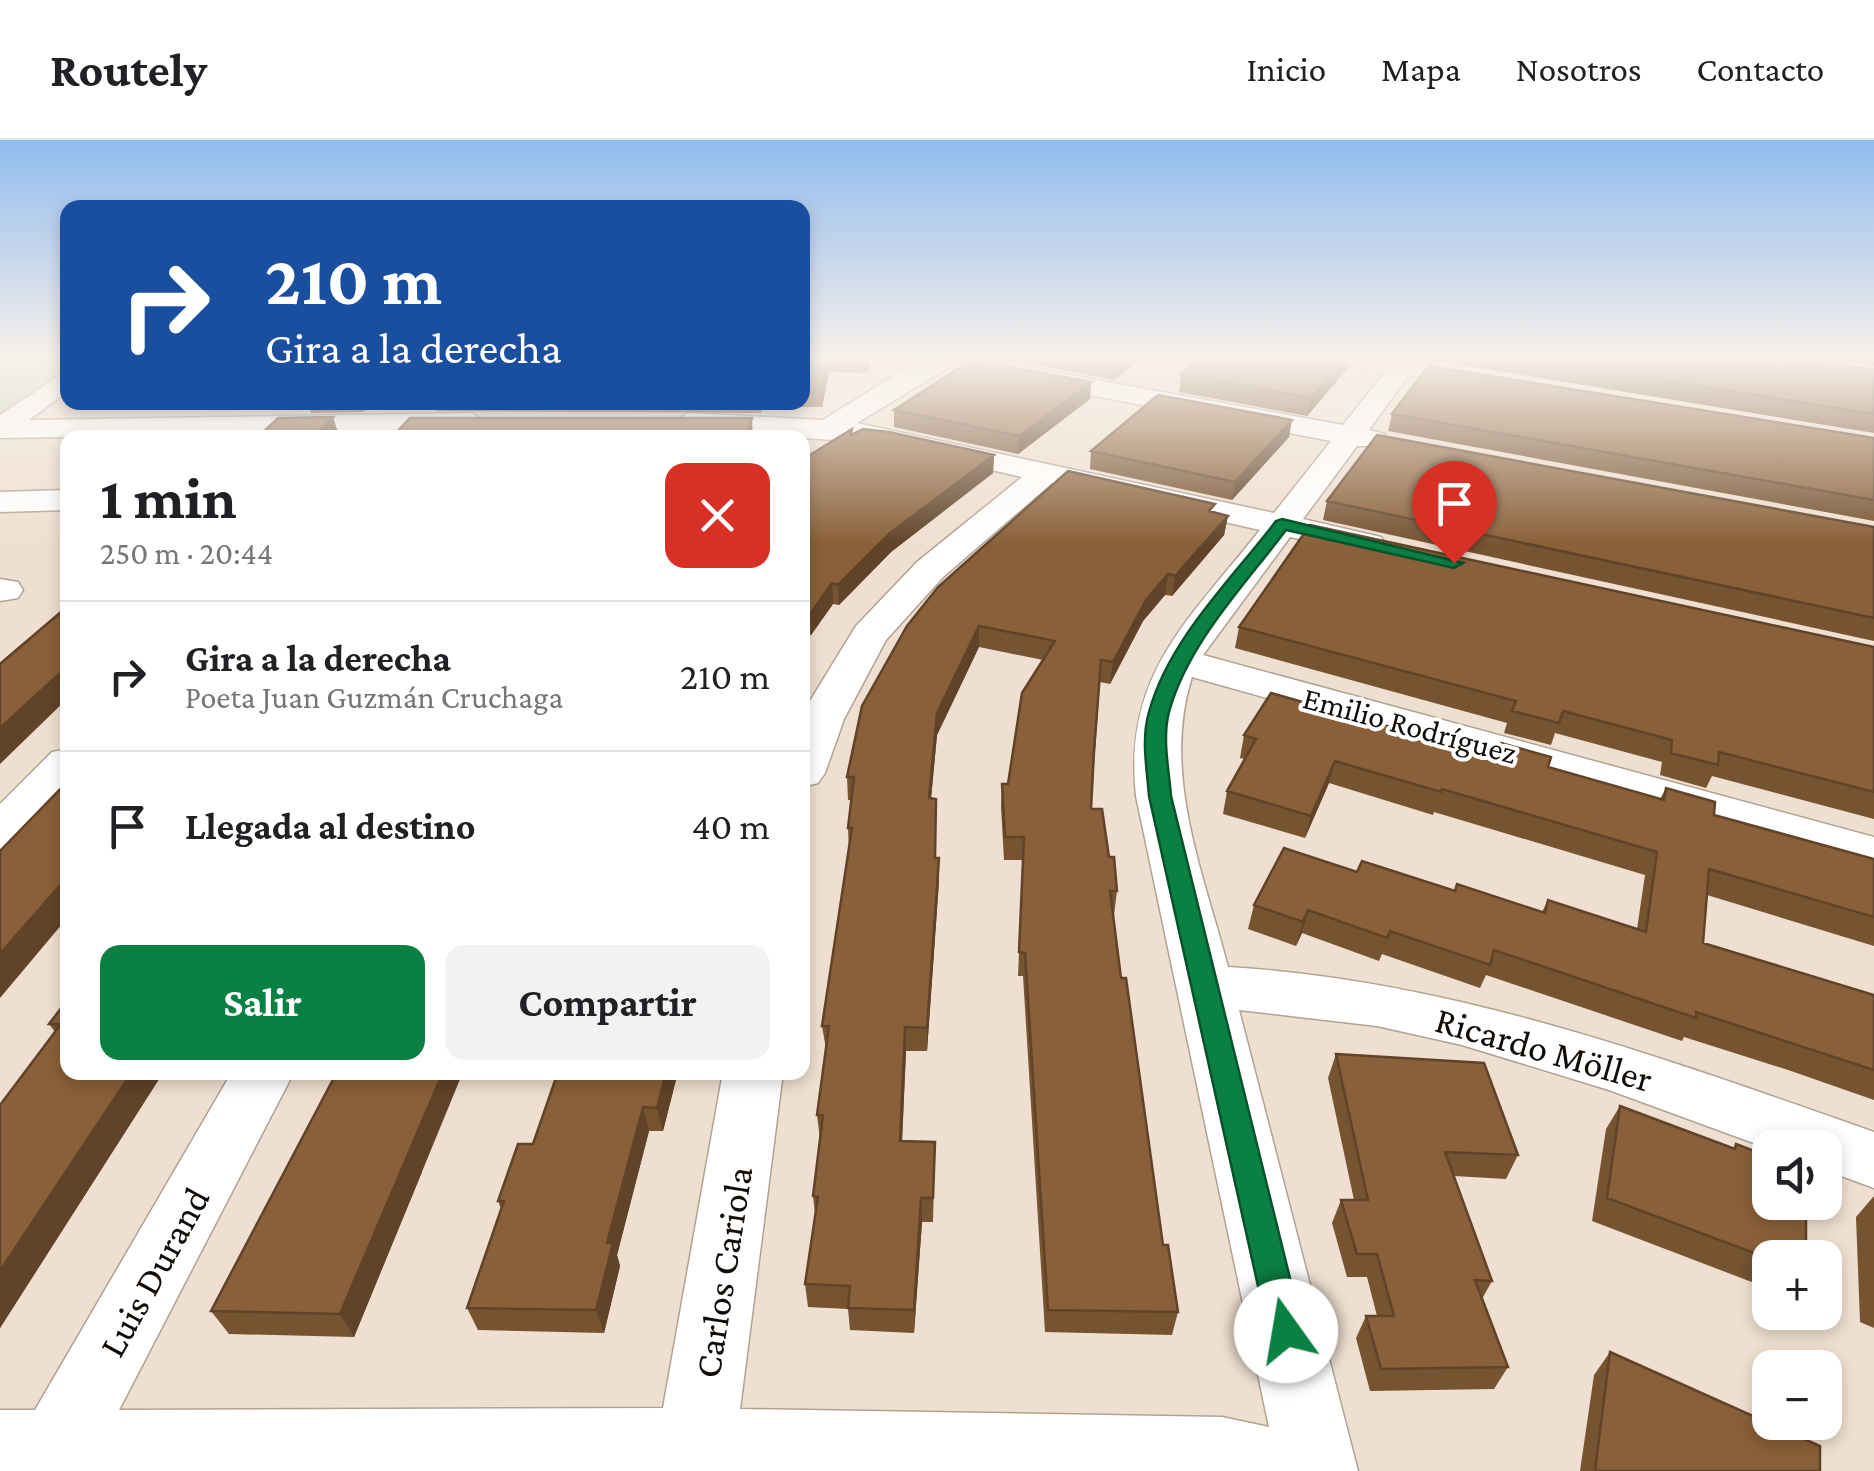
<!DOCTYPE html>
<html lang="es">
<head>
<meta charset="utf-8">
<style>
  body { margin:0; font-family:"Crimson Pro",serif; background:#f2f2f2; color:#202124; height:100vh; display:flex; flex-direction:column; font-size:38px; white-space:nowrap }
  * { box-sizing:border-box; margin:0 }
  p { font-size:32px; color:#757577 }
  .icon { flex:none; width:55px; height:55px; fill:none; stroke:currentColor; stroke-width:2; stroke-linecap:round; stroke-linejoin:round }
  .map { position:relative; flex:1; overflow:hidden }
  .panel { position:absolute; left:60px; top:290px; width:750px; height:650px; display:flex; flex-direction:column; background:#fff; border-radius:20px; box-shadow:0 5px 15px #0003 }
  .panel>* { flex:none }
  .hud { position:absolute; left:60px; top:60px; width:750px; height:210px; border-radius:20px; box-shadow:0 5px 15px #0003; background:#1a4fa0; color:#fff; overflow:hidden }
  .buttons { position:absolute; left:1752px; top:990px; display:grid; gap:20px }
  .buttons a { display:grid; place-items:center; width:90px; height:90px; border-radius:20px; background:#fff; box-shadow:0 5px 15px #0003; font-size:50px }
  .pin { position:absolute; display:grid; place-items:center; width:85px; height:85px; color:#fff; margin:-102px -42px; border-radius:50% 50% 50% 0; rotate:-45deg; box-shadow:0 0 10px #0007 }
  .pin .icon { rotate:45deg }
  .me { position:absolute; width:110px; margin:-55px; rotate:347deg; stroke-linejoin:round; filter:drop-shadow(0 0 8px #0008) }
  .turn { display:flex; align-items:center; gap:35px; height:210px; padding:0 40px; font-size:45px }
  .turn .icon { width:130px; height:130px; stroke-width:2.5 }
  .turn b { display:block; font-size:70px; line-height:85px }
  .round { display:grid; place-items:center; flex:none; width:105px; height:105px; border-radius:20px; background:#f2f2f2 }
  .headline { display:flex; align-items:center; justify-content:space-between; height:170px; padding:0 40px }
  h1 { font-size:60px; font-weight:700; line-height:75px }
  .action { display:flex; gap:20px; margin-top:auto; padding:20px 40px }
  .action a { flex:1; height:115px; border-radius:20px; background:#0b8043; color:#fff; font-size:40px; font-weight:700; line-height:115px; text-align:center }
  .action a+a { background:#f2f2f2; color:#202124 }
  ul { padding:0; list-style:none }
  li { display:flex; align-items:center; gap:30px; height:150px; padding:0 40px; border-top:2px solid #e0e0e0 }
  li div { flex:1 }
  li b { display:block; font-size:38px }
  li em { font-style:normal }
  header { display:flex; align-items:center; gap:60px; box-sizing:border-box; height:140px; padding:0 50px; background:#fff; border-bottom:2px solid #e0e0e0 }
  header strong { font-size:48px }
  nav { display:flex; gap:55px; margin-inline-start:auto; font-size:35px }
  .map>svg:first-child { display:block }
</style>
</head>
<body>
<header>
<strong>Routely</strong>
<nav><a>Inicio</a><a>Mapa</a><a>Nosotros</a><a>Contacto</a></nav>
</header>
<div class="map">
<svg width="1874" height="1331" viewBox="0 0 1874 1331">
  <rect width="100%" height="100%" fill="#efdfd0"/>
  <!-- green -->
  <path fill="#bed4b4" d="M67,218V230L0,278V219Z"/>
  <g fill="none" stroke-linecap="round" stroke-linejoin="round">
    <defs>
      <path id="minor" d="M922,218H977L1343,285L1385,232L1335,223L1332,218H1421L1419,222L1439,226L1443,232L1439,238L1408,236L1369,290L1384,294L1389,300L1384,306H1357L1303,379L1381,397L1386,404L1381,411L1369,414L1290,397L1203,515L1874,697V729L1192,537C1161,634 1204,734 1228,827C1453,840 1663,918 1874,992V1048L1825,1030V1008L1770,1009L1609,950L1462,905L1377,886L1239,870L1358,1331H0V1270H35L232,932H294L119,1270L663,1268L723,932H783L740,1269L1222,1277L1269,1287L1136,656C1123,533 1190,479 1260,390L1052,343L943,437L886,500L844,579L825,633L818,643L802,647V574L856,486L917,422L1022,337L867,302L688,291L674,282L688,273L823,280ZM948,228L1331,301L1274,373L857,283Z
        M68,230V251L29,280L471,273L485,282L471,291L0,298V275Z
        M68,350V370L0,372V352Z
        M0,439L18,442L23,450L18,458L0,461Z
        M68,609V650L17,704L0,709V664L52,612Z"/>
    </defs>
    <!-- minor casing -->
    <use href="#minor" stroke="#b1a294" stroke-width="3"/>
    <!-- minor -->
    <use href="#minor" fill="#fff" fill-rule="evenodd"/>
  </g>
  <!-- wall -->
  <path fill="#765331" d="M802,218H871L868,233L829,232L822,267H763L761,273L436,271L434,262H802Z
    M1000,218H1142L1114,240Z
    M1196,218H1350L1347,229L1307,276L1179,252L1181,234L1198,220Z
    M1439,218H1793L1874,230V293L1438,221Z
    M1833,218H1874V225Z
    M1091,242L1090,259L1018,314L894,287V270Z
    M308,262H374L363,272L311,273Z
    M1392,274L1874,298V381L1388,291Z
    M1292,280L1289,297L1232,360L1090,329L1091,311Z
    M994,315L993,333L891,412L839,465L833,464L811,495L806,494L802,500V320Z
    M1327,361L1874,387V501L1323,380Z
    M1214,373L1228,376L1224,395L1172,456L1165,455L1143,481L1110,544L1100,542L1091,669L1109,717L1117,751L1114,775H1113L1121,838L1163,1105L1178,1172L1172,1195L1045,1192L1023,836H1018L1023,720H1004L1001,667L1002,644H1008L1043,520L979,507L937,595L931,658L935,718L939,741L927,911H906L902,1001L935,1002L933,1082H922L914,1193L850,1190L848,1169L808,1167L805,1144L815,1074L813,1056L820,999L817,975L826,909L822,886L849,711L848,688L851,660H848L847,637L907,486Z
    M1239,487L1874,507V679L1712,636L1706,648L1660,635L1662,622L1555,593L1551,605L1504,593L1507,583L1235,508Z
    M1244,595L1496,617L1548,627L1660,659L1666,648L1714,675L1874,719V806L1707,755L1703,803L1874,855V960L1791,931L1684,897L1682,901L1486,835L1480,848L1382,814L1379,821L1302,793L1296,806L1248,789L1254,765L1357,732L1455,751L1542,772L1548,760L1637,789L1645,735L1434,672L1433,675L1329,643L1305,698L1223,674L1227,651L1245,619L1240,618Z
    M68,859L161,936L0,1188V965L55,892L49,884Z
    M1336,914L1518,1015L1506,1039L1454,1036L1492,1141L1482,1159L1508,1227L1494,1249L1370,1251L1356,1198L1366,1176H1377L1367,1137H1347L1332,1083L1341,1060H1354L1328,938Z
    M558,932H678L663,991H649L617,1115L620,1126L604,1193L478,1190L467,1168L501,1069L498,1061L533,1004Z
    M321,966L422,1032L354,1197L229,1194L211,1171Z
    M1620,966L1733,1008L1736,1004L1770,1118V1149L1592,1081L1606,989Z
    M1874,1056V1188L1860,1182L1856,1077Z
    M1610,1212L1820,1331H1580L1594,1235Z"/>
  <!-- shaded-wall -->
  <path fill="#604328" d="M828,218L829,232L822,267L820,250Z
    M1122,218H1142L1114,240L1116,223Z
    M1346,218H1350L1347,229L1307,276L1311,258Z
    M1091,242L1090,259L1018,314L1019,296Z
    M360,262H374L363,272Z
    M333,277L339,295L336,298H311Z
    M752,278L753,298H745Z
    M1292,280L1289,297L1232,360L1235,342Z
    M994,315L993,333L891,412L839,465L838,445L890,393Z
    M1228,376L1224,395L1172,456L1175,436Z
    M1168,434L1165,455L1143,481L1110,544L1113,522L1146,460Z
    M832,443L833,464L811,495L810,474Z
    M804,474L806,494L802,500V476Z
    M979,486V507L937,595L929,681V658L937,573Z
    M68,526V558L0,624V588Z
    M1335,621L1329,643L1305,698L1311,676Z
    M939,718V741L927,911V888Z
    M68,736V777L0,858V814Z
    M1308,770L1302,793L1296,806L1303,782Z
    M905,887L906,911L901,1025L900,1001Z
    M132,932H158L161,936L0,1188V1131Z
    M443,932H463L354,1197L340,1174Z
    M666,932H678L663,991L657,968Z
    M643,967L649,991L617,1115L620,1126L604,1193L596,1170L607,1103Z
    M921,1058L922,1082L914,1193V1170Z"/>
  <!-- building -->
  <path fill="#896039" stroke="#604328" stroke-width="2.5" d="M802,218H828L820,250H802Z
    M1091,218H1122L1116,223Z
    M1200,218H1346L1311,258L1181,234Z
    M1522,218H1793L1874,230V274Z
    M972,220L1091,242L1019,296L894,270Z
    M1428,226L1874,298V360L1392,274Z
    M1158,255L1292,280L1235,342L1091,311Z
    M333,277L311,298H257L278,278Z
    M410,278H752L745,298H391Z
    M852,289L851,295L863,289L889,292L994,315L890,393L838,445L832,443L810,474H804L802,476V320Z
    M1377,295L1874,387V478L1327,361Z
    M1068,331L1215,364L1209,371L1228,376L1175,436L1168,434L1146,460L1113,522L1101,520L1094,611L1091,669H1102L1109,717H1114L1117,751H1110L1121,838H1126L1163,1105H1168L1178,1172L1048,1170L1025,813L1019,812L1024,697H1005L1002,644H1008L1022,553L1055,501L979,486L937,573L929,658L936,659L935,718H939L927,888L905,887L900,1001L935,1002L933,1058H921L914,1170L848,1168L850,1146L805,1144L818,1057L813,1056L823,975H817L829,886H822L852,688H848L854,637H847L862,566L907,486L938,447Z
    M1310,385L1874,507V652L1719,612L1718,625L1671,613L1672,600L1563,571L1559,583L1512,571L1516,561L1239,487Z
    M68,466V526L0,588V524Z
    M1271,553L1496,617L1501,603L1551,617L1548,627L1664,660L1666,648L1715,662L1714,675L1874,719V777L1709,729L1703,803L1874,855V930L1696,872V878L1494,810L1490,825L1390,791L1387,798L1308,770L1303,782L1254,765L1284,708L1357,732L1362,721L1455,751L1457,744L1545,773L1548,760L1646,792L1657,712L1442,649L1441,652L1335,621L1311,676L1227,651L1256,599L1244,595Z
    M68,641V736L0,814V711Z
    M68,859V932H132L0,1131V965L61,884H49Z
    M1336,914L1484,923L1518,1015L1445,1012L1492,1141L1475,1140L1508,1227L1381,1229L1366,1176H1394L1377,1114H1357L1341,1060H1368Z
    M337,932H443L340,1174L211,1171Z
    M558,932H666L657,968L643,967L607,1103H613L596,1170L467,1168L504,1061H498L518,1004H533Z
    M1620,966L1735,1009L1736,1004L1770,1017V1062H1806V1118L1770,1119L1607,1058Z
    M1610,1212L1820,1306V1331H1595Z"/>
  <!-- sky -->
  <linearGradient id="sky" x2="0" y2="1"><stop stop-color="#90bbee"/><stop offset="0.54" stop-color="#f8f1ea"/><stop offset="1" stop-color="#f8f1ea" stop-opacity="0"/></linearGradient>
  <rect width="1874" height="405" fill="url(#sky)"/>
  <!-- route -->
  <path fill="#0b8043" stroke="#07532c" stroke-width="2.5" d="M1282,379L1463,423L1454,428L1286,390C1244,446 1188,503 1169,572C1162,599 1169,629 1171,656L1303,1191L1298,1203L1286,1208L1273,1203L1268,1191L1149,656C1147,629 1141,599 1149,572C1169,499 1231,440 1276,381Z"/>
  <g text-anchor="middle" stroke-width="8" stroke-linejoin="round" paint-order="stroke">
    <!-- street labels -->
    <g font-size="32" fill="#110c07" stroke="#fff">
      <text transform="translate(1410 585) rotate(15)" y="11">Emilio Rodríguez</text>
    </g>
    <!-- near-street labels -->
    <g font-size="38" fill="#110c07" stroke="#fff">
      <text transform="translate(1544 909) rotate(16)" y="13">Ricardo Möller</text>
      <text transform="translate(154 1132) rotate(-61)" y="13">Luis Durand</text>
      <text transform="translate(723 1132) rotate(-81)" y="13">Carlos Cariola</text>
    </g>
  </g>
</svg>
<div class="buttons">
<a><svg class="icon" aria-label="sound" viewBox="0 0 24 24"><path d="M4 9h4l5-4v14l-5-4H4zM17 9q2 3 0 6"/></svg></a>
<a>+</a>
<a>−</a>
</div>
<div class="pin" style="left:1454px;top:423px;background:#d93025"><svg class="icon" aria-label="arrive" viewBox="0 0 24 24"><path d="M6 21V4h12l-3 4 3 4H6"/></svg></div>
<svg class="me" style="left:1286px;top:1191px" viewBox="-20 -20 40 40"><circle r="19" fill="#fff"/><path d="M0-13L10 11 0 6-10 11z" fill="#0b8043"/></svg>
<div class="hud">
<div class="turn"><svg class="icon" aria-label="right" viewBox="0 0 24 24"><path d="M7 20v-9h11M14 6l5 5-5 5"/></svg><div><b>210 m</b>Gira a la derecha</div></div>
</div>
<section class="panel">
<div class="headline"><div><h1>1 min</h1><p>250 m · 20:44</p></div><a class="round" style="background:#d93025;color:#fff"><svg class="icon" aria-label="close" viewBox="0 0 24 24"><path d="M6 6l12 12M18 6L6 18"/></svg></a></div>
<ul>
<li><svg class="icon" aria-label="right" viewBox="0 0 24 24"><path d="M7 20v-9h11M14 6l5 5-5 5"/></svg><div><b>Gira a la derecha</b><p>Poeta Juan Guzmán Cruchaga</p></div><em>210 m</em></li>
<li><svg class="icon" aria-label="arrive" viewBox="0 0 24 24"><path d="M6 21V4h12l-3 4 3 4H6"/></svg><div><b>Llegada al destino</b></div><em>40 m</em></li>
</ul>
<div class="action"><a>Salir</a><a>Compartir</a></div>
</section>
</div>
</body>
</html>
